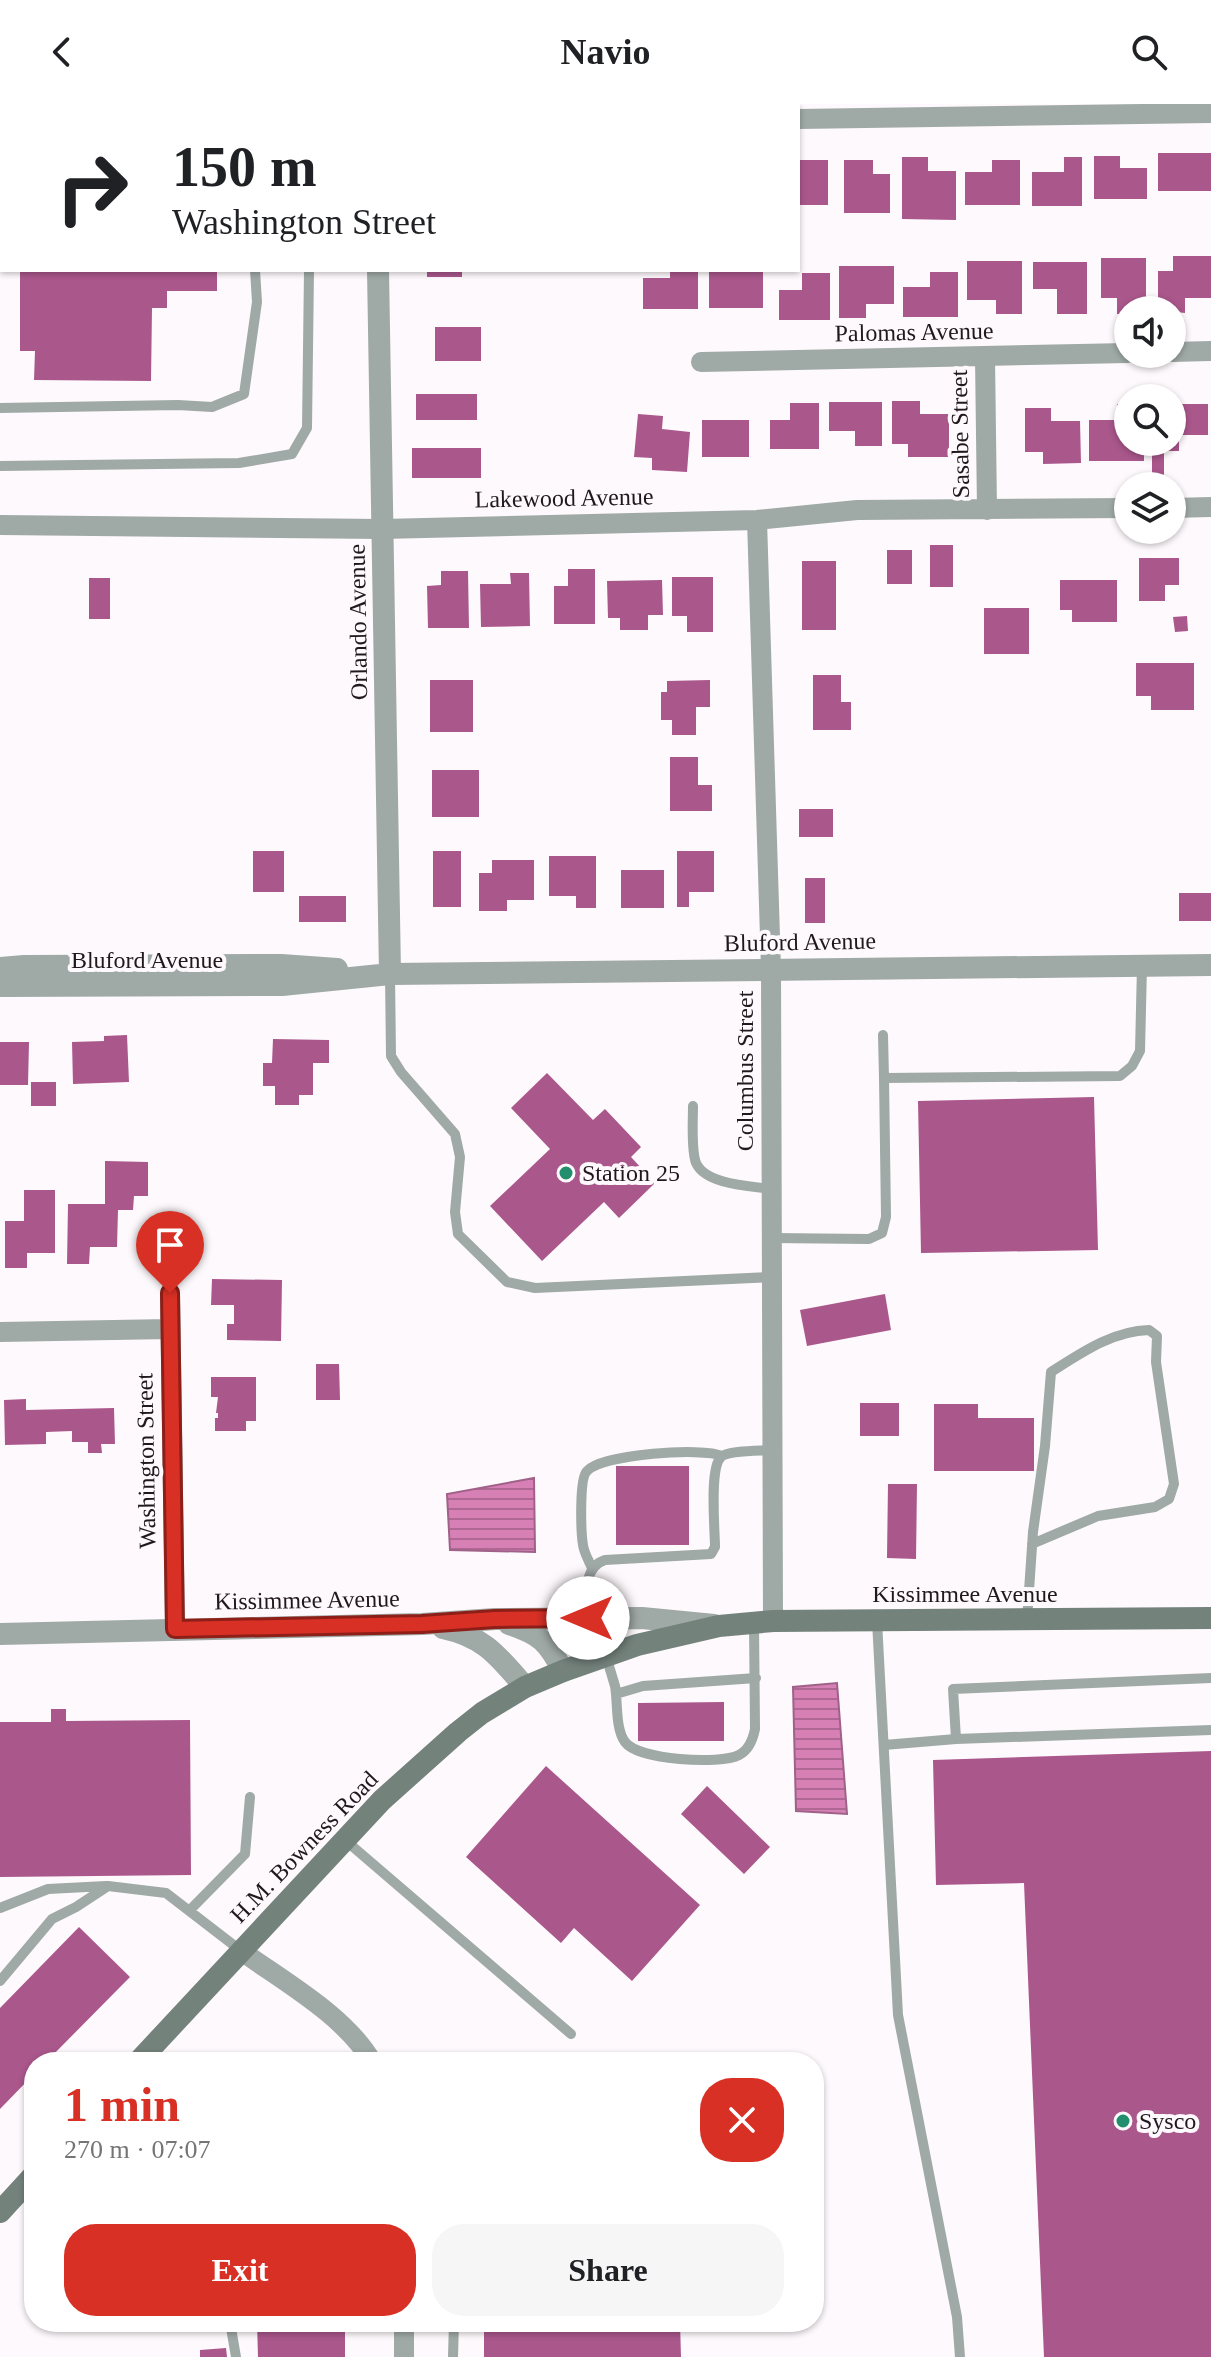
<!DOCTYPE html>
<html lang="en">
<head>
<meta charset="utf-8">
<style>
  body { margin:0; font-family:"Times New Roman",serif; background:#f6f6f6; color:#202124; height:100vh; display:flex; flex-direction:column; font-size:30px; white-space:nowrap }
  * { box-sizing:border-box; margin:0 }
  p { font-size:26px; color:#757577 }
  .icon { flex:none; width:44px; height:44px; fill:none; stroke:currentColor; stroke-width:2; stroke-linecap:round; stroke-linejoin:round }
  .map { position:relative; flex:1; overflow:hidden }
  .side { position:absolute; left:24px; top:1948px; width:800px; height:280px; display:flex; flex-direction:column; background:#fff; border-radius:32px; box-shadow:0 2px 6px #0004 }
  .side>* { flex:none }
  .guide { position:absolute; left:0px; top:0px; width:800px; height:168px; box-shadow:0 2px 6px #0004; background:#fff; color:#202124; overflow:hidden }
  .fabs { position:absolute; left:1114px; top:192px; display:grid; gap:16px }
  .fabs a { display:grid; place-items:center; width:72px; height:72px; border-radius:50%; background:#fff; box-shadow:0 2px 6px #0004; font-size:40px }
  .pin { position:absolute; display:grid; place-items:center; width:68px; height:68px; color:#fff; margin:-82px -34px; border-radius:50% 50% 50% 0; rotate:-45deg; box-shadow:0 0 8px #0007 }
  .pin .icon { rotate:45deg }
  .me { position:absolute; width:88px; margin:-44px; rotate:270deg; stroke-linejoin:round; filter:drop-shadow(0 0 6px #0008) }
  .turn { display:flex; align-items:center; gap:28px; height:168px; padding:0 40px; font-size:36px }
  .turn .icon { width:104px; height:104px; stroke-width:2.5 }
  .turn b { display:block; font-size:56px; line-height:68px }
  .round { display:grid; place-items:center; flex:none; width:84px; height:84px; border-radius:32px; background:#f6f6f6 }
  .overview { display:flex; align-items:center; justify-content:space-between; height:136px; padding:0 40px }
  h1 { font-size:48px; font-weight:700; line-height:60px; color:#d93025 }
  .primary-button { display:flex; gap:16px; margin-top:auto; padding:16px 40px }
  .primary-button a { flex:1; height:92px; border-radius:32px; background:#d93025; color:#fff; font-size:32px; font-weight:700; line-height:92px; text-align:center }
  .primary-button a+a { background:#f6f6f6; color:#202124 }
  header { display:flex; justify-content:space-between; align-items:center; height:104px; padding:0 40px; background:#fff; font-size:36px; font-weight:700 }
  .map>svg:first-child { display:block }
</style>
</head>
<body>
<header><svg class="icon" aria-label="back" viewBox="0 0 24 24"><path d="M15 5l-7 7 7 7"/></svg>Navio<svg class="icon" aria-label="search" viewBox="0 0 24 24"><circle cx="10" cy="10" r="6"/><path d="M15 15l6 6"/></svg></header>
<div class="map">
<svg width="1211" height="2253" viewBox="0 0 1211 2253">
  <defs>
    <pattern id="water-rules" width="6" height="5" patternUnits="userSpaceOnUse" patternTransform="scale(2)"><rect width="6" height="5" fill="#d780b6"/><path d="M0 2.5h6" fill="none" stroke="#ae6893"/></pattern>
  </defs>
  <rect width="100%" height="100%" fill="#fef9fc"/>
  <!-- water -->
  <path fill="url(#water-rules)" stroke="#a06188" stroke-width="2" d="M534,1374L535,1448L450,1446L447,1390Z
    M837,1579L847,1710L796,1707L793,1583Z"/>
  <!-- building -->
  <path fill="#aa578c" d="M1158,49H1211V87H1158Z
    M1094,52H1120V64H1147V95H1094Z
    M902,53H928V67H956V116L902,115Z
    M1064,53H1082V102H1032V68H1064Z
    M798,56H828V101H798Z
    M844,56H873V70H890V109H844Z
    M992,56H1020V101H965V68H992Z
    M1173,152H1211V194H1185V209L1158,206V167H1173Z
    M1101,154H1146V206H1128V210H1117V194H1101Z
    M967,157H1022V210H996V196H967Z
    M1033,158H1087V210H1057V185H1033Z
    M839,162H894V200H866V214H839Z
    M20,166H217V187H167V204H152L151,277L34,276L35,247H20Z
    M427,166H462V173H427Z
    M670,166H698V205H643V174H670Z
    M709,167H763V204H709Z
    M930,168H958V213H903V183H930Z
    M802,169H830V216H779V186H802Z
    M435,223H481V257H435Z
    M416,290H477V316H416Z
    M892,297H920V310H949V353H908V340H892Z
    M829,298H882V342H855V327H829Z
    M790,299H819V345H770V316H790Z
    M1117,300H1128V338H1144V357H1089V316H1117Z
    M1172,300H1208V331H1179V347H1164V373H1152V338H1172Z
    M1025,304H1051V317H1080L1081,359L1043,360V348H1025Z
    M638,310L663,312L662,325L690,328L687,368L652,366V354L634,353Z
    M702,316H749V353H702Z
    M412,344H481V374H412Z
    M930,441H953V483H930Z
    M887,446H912V480H887Z
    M1139,454H1179V481H1165V497H1139Z
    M802,457H836V526H802Z
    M568,465H595V520H554V482H568Z
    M441,467H468L469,524H428L427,482L441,481Z
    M510,469H529L530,522L481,523L480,480H511Z
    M672,473H713V528H687V512H672Z
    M89,474H110V515H89Z
    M662,476L663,511H648V526H620V514H608L607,477Z
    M1060,476H1117V518H1072V506H1060Z
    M984,504H1029V550H984Z
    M1187,512L1188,527L1175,528L1173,513Z
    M1136,559H1194V606H1151V592H1136Z
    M813,571H841V598H851V626H813Z
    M430,576H473V628H430Z
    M710,576V603H696V631H672V616H661V588H667V577Z
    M670,653H698V681H712V707H670Z
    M432,666H479V713H432Z
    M799,705H833V733H799Z
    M253,747H284V788H253Z
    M433,747H461V803H433Z
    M677,747H714V788H689V803H677Z
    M549,752H596V804H576V792H549Z
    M492,756H534V796H507V807H479V769H492Z
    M621,766H664V804H621Z
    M805,774H825V819H805Z
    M1179,789H1211V817H1179Z
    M299,792H346V818H299Z
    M127,931L129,978L73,980L72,938L104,937V932Z
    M273,935L329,936V959H313V991H299V1001H275V982H263V959H272Z
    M0,938H29L28,981H0Z
    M547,969L593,1016L605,1005L641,1043L631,1053L655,1079L619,1114L604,1098L542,1157L490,1102L550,1045L511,1004Z
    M31,978H56V1002H31Z
    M1094,993L1098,1146L921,1149L918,997Z
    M105,1057L148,1058V1092H134L133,1106H118L117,1143H90L89,1160H67L68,1100H105Z
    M24,1086H55V1149H27V1164H5V1117H24Z
    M212,1175L282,1176L281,1237L227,1236V1220H234V1201H211Z
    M885,1190L891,1226L807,1242L800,1206Z
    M316,1260H339L340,1296H316Z
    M211,1273H256V1317H246V1327H215V1314H218V1309H216L218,1293H211Z
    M26,1295V1306L114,1304L115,1340H101L102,1349H88V1338H72V1327L46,1328V1340L5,1341L4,1296Z
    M860,1299H899V1332H860Z
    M934,1300H978V1314H1034V1367H934Z
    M616,1362H689V1441H616Z
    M888,1380H917L916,1455L887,1454Z
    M724,1598V1637H638V1599Z
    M51,1605H66V1617L190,1616L191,1771L0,1773V1618H51Z
    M1211,1647V2253H1044L1024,1779L936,1781L933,1656Z
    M546,1662L700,1801L632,1877L574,1824L561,1839L466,1753Z
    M707,1682L770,1743L744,1770L681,1710Z
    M79,1823L130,1873L46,1958H34V1970L0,2005V1904Z
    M257,2218H345V2253H258Z
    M484,2218H680L681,2253H484Z
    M226,2244L227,2253H200V2246Z"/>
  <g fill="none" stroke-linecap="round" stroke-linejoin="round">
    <!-- service -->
    <path stroke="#9fa9a5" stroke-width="10" d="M0,304L178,301L212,303L244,290L257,198L255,166
      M0,362L239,359L292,350L307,324L309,166
      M390,870L391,952L401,968L455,1030L460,1053L455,1108L458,1130L507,1178L535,1184L772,1173
      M883,931L884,974
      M693,1002C693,1016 691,1046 696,1059C706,1081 751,1082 771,1085
      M771,1134L869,1135L882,1129L886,1113L884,974L1120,972L1132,962L1140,947L1142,862
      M592,1464C589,1457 584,1449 583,1441C581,1429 579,1374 587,1367C602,1350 703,1343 722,1352
      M588,1514C588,1494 581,1464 605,1456L711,1450L715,1443C715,1426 709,1364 721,1353C728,1346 762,1347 772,1346
      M1027,1516L1033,1428L1045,1342L1051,1268C1081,1249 1112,1227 1149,1226L1157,1232L1156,1258L1174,1380L1169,1395L1155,1403L1098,1412L1032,1440
      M877,1517L898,1911L957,2213L960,2253
      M606,1552C609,1562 612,1572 615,1582C618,1598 615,1624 625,1638C638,1656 720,1661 739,1651C749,1646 753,1635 755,1625L754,1519
      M616,1590L643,1582L756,1574
      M956,1635L953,1585L1211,1574
      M884,1641L956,1635L1211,1626
      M345,1736L571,1930
      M0,1804L48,1785L106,1782
      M189,1807L245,1750L250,1693
      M0,1877L52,1815L76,1803L108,1782L166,1789L240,1846
      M230,2218L236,2253
      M453,2253L454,2218"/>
    <!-- minor -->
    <path stroke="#9fa9a5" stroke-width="20" d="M798,15L1211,9
      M1172,248L1211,247
      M985,253L987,406
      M701,258L1128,249
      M1172,404L1211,403
      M757,416L771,865L773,1517
      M0,421L382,425L757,416L857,406L1128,404
      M170,1189L175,1525
      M0,1228L170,1225
      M240,1846C283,1877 346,1912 372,1958
      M404,2218V2253"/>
    <!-- tertiary -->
    <path stroke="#9fa9a5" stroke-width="22" d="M376,0V2
      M378,166L390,870
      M0,864L24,862L281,861L337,865
      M0,882L282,881L390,870L1211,861
      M509,1520C540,1530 548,1538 563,1567
      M443,1524C485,1533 498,1552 525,1583
      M0,1530L422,1520L495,1515L642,1514L714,1521"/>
    <!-- secondary -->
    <path stroke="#74827c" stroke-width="22" d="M138,1958L382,1696L458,1628L482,1609L525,1583L563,1567L637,1541L719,1522L773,1517L1211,1514
      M0,2108L34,2071"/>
  </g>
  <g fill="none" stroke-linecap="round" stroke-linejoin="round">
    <defs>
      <path id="route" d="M170,1189L175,1525L422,1520L495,1515L588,1514"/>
    </defs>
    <!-- route casing -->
    <use href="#route" stroke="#8d1f18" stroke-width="20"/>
    <!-- route -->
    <use href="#route" stroke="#d93025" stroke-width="14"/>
  </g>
  <!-- markers -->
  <g fill="#228e6d" stroke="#fef9fc" stroke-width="3">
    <circle cx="566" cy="1069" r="8"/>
    <circle cx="1123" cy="2017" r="8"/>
  </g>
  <g text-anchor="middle" stroke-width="8" stroke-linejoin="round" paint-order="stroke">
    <!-- street labels -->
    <g font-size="24" fill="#20181d" stroke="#fef9fc">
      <text transform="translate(914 228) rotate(-1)" y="8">Palomas Avenue</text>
      <text transform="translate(960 330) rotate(-91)" y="8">Sasabe Street</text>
      <text transform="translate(564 394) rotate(-1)" y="8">Lakewood Avenue</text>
      <text transform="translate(358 518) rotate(-91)" y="8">Orlando Avenue</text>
      <text transform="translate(800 838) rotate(-1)" y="8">Bluford Avenue</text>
      <text x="147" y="864">Bluford Avenue</text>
      <text transform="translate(745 967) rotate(-90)" y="8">Columbus Street</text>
      <text transform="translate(146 1357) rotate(-91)" y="8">Washington Street</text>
      <text x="965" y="1498">Kissimmee Avenue</text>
      <text transform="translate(307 1496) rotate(-1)" y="8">Kissimmee Avenue</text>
      <text transform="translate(304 1743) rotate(-46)" y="8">H.M. Bowness Road</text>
    </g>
    <!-- poi labels -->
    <g font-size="24" fill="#20181d" stroke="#fef9fc" text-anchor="start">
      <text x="582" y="1077">Station 25</text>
      <text x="1139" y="2025">Sysco</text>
    </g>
  </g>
</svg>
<div class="fabs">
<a><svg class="icon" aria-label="sound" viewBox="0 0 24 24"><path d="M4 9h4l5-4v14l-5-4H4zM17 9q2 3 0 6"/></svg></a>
<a><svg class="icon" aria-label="search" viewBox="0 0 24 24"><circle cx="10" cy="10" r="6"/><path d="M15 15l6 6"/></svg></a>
<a><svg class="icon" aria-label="layers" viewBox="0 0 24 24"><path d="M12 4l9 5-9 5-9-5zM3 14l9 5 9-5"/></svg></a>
</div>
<div class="pin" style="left:170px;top:1189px;background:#d93025"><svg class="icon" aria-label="arrive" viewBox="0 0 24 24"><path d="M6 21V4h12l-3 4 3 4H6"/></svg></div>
<svg class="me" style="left:588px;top:1514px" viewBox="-20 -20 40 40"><circle r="19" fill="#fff"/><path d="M0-13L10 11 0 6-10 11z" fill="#d93025"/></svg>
<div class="guide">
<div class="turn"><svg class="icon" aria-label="right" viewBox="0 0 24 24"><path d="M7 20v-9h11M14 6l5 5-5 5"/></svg><div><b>150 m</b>Washington Street</div></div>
</div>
<section class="side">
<div class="overview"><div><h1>1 min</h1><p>270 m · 07:07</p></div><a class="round" style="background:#d93025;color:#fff"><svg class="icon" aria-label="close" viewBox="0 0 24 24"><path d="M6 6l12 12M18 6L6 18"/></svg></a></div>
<div class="primary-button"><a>Exit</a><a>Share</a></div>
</section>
</div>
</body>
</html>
